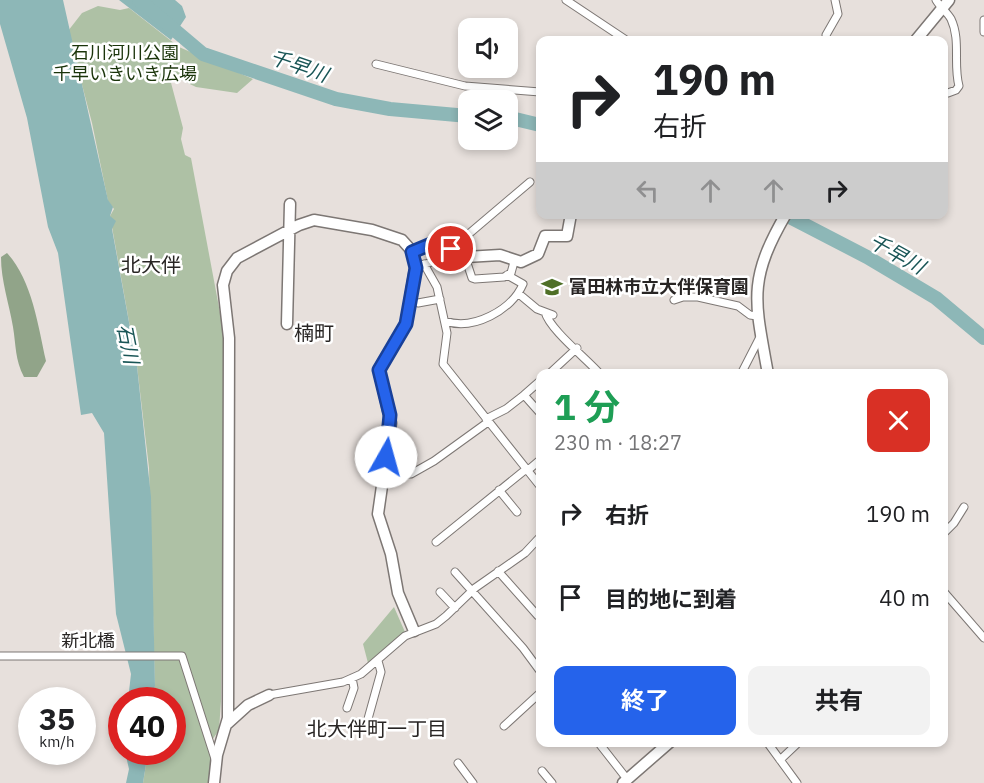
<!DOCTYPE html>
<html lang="ja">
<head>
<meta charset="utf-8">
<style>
  body { margin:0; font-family:"IBM Plex Sans","Noto Sans JP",sans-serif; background:#f2f2f2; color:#202124; height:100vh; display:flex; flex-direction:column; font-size:22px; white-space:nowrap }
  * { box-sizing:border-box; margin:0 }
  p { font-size:20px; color:#757577 }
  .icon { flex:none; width:33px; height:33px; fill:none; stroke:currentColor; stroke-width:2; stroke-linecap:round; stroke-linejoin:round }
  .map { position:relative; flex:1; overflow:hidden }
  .details { position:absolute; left:536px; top:369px; width:412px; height:378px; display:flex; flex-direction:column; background:#fff; border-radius:12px; box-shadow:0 3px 9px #0003 }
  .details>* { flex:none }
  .banner { position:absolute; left:536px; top:36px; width:412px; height:183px; border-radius:12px; box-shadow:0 3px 9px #0003; background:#fff; color:#202124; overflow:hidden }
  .fabs { position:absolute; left:458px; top:18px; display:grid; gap:12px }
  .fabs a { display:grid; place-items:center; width:60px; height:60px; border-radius:12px; background:#fff; box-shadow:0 3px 9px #0003; font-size:30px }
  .speed { position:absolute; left:18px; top:687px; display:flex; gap:12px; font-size:30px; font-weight:700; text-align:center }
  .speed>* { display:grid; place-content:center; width:78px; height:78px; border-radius:50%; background:#fff; box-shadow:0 3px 9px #0003; line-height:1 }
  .speed small { font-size:15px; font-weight:400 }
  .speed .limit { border:9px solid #d22; background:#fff; color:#111 }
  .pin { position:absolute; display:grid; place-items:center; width:51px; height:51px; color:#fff; margin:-26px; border:3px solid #fff; border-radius:50%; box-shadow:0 2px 6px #0007 }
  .me { position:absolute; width:66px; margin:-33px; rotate:7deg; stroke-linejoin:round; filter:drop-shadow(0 0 4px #0008) }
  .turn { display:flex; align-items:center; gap:21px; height:126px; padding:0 18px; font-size:27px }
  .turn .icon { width:78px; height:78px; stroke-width:2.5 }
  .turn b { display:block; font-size:42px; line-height:51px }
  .lanes { display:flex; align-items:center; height:57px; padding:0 18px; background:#0003; justify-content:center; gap:30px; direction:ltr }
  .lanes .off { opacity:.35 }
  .round { display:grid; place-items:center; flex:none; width:63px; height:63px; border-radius:12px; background:#f2f2f2 }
  .summary { display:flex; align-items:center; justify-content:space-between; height:102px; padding:0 18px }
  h1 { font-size:36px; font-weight:700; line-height:45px; color:#1e9e55 }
  .primary-button { display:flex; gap:12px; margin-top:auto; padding:12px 18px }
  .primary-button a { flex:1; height:69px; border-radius:12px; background:#2563eb; color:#fff; font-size:24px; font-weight:700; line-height:69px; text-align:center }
  .primary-button a+a { background:#f2f2f2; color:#202124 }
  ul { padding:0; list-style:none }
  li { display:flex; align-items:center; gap:18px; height:84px; padding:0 18px }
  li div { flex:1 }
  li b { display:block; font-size:22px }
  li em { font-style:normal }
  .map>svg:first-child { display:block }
</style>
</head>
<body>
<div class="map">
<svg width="984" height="783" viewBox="0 0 984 783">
  <rect width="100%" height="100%" fill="#e7e0dc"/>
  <!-- green -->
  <path fill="#aec1a5" d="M98,6L120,10L129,8L179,47L253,79L237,93L196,87L173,76L170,79L183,128L181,139L185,155L191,158L224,334L221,701L219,730L210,743L214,783H143L148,752H172V700H152L155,686L149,468L137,366L110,216L114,209L108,201L92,123L68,31L82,13Z
    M394,607L405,632L368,663L363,644Z"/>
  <!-- forest -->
  <path fill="#91a489" d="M7,253C32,280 38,325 46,361L37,377H24C15,360 16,345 13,327C9,303 1,281 1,257Z"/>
  <!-- water -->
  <path fill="#8db7b7" d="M0,0H63L108,200L113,207L110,216L116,221L112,229L137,366L151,497L155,686L152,700H128L131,674L116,614L104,433L92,413L81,415L58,253L48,227L27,118L0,24Z
    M119,0H175L182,6L186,17L171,40Z
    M125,752H148L143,783H126L129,769Z"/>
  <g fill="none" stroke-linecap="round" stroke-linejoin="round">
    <!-- river -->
    <path stroke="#8db7b7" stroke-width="14" d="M139,0L203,54L336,99L390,109L468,116
      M507,117L540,125
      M784,214L867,257L936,298L984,338"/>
    <defs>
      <path id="street" d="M566,0L626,40
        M936,0C940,7 947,12 951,19C961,40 953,64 959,86L956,90L948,93
        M984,20V32
        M827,40L826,35L838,14L835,0
        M376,64L465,86L540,92
        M451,249L530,182
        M424,264L437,287L447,333L443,364L540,486
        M422,265L432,262L442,254L468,266L472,278L475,279L504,277L511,273L514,262
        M519,294L537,309L553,315
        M674,300L683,297H698L738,306L750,315L757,316
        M411,301L418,303L440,299
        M545,312C550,330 586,358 600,374
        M445,321C473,331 512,310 523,284L507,275
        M549,374L577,348
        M741,374L761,335
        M540,381L524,395L540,413
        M486,419L506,409L524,395
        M527,471L540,460
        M384,474H411L434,461L488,422
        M499,490L517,512
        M944,533L954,523L964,507
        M436,542L525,470
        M498,571L538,616
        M455,572L523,648L540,671
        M440,592L455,608
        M944,592L984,638
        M0,656H182L216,762
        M269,695L343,682L361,674L405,636L436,624L446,616L475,588L525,553L540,537
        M347,708L354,688L352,678
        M366,726L381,672L378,661
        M504,726L540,693
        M598,742L627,779
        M767,742L797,783
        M780,760L799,742
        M458,763L473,783
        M542,771L552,783"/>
      <path id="secondary" d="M412,252L436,242L466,257L500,255L521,262L538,254L545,236H567L571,214
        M287,324L290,204
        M227,724L248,705L269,695
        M214,783L217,755L228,718L229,338L223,285L227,271L237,258L299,225L314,220L372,230L402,240L411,250L416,263L406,324L379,370L391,423L378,514L391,554L398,593L414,631"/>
      <path id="primary" d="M916,40L949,0
        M768,374C755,301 747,281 786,214
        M623,783L670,742"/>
    </defs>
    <!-- street casing -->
    <use href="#street" stroke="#7d7774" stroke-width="9"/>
    <!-- secondary casing -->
    <use href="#secondary" stroke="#7d7774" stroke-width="13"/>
    <!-- primary casing -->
    <use href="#primary" stroke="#7d7774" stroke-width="13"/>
    <!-- street -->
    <use href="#street" stroke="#fff" stroke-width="7"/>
    <!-- secondary -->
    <use href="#secondary" stroke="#fff" stroke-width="10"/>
    <!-- primary -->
    <use href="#primary" stroke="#fff" stroke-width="10"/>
  </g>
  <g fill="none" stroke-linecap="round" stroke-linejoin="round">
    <defs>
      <path id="route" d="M386,457L390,415L379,370L406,324L416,268L412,252L436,242L451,249"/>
    </defs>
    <!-- route casing -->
    <use href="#route" stroke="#184099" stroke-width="15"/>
    <!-- route -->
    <use href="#route" stroke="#2563eb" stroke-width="10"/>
  </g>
  <!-- icons -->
  <defs>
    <symbol id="school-bare" viewBox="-9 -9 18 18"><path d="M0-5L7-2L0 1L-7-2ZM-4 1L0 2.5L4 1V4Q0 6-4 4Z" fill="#4f7027" stroke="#fff" stroke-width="2.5" paint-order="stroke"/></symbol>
  </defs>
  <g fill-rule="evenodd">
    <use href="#school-bare" x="537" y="272" width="30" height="30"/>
  </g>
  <g text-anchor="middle" stroke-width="5" stroke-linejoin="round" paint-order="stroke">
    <!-- park labels -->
    <g font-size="18" fill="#1a340a" stroke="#fff">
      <text x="125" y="59">石川河川公園<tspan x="125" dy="21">千早いきいき広場</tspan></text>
    </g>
    <!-- poi labels -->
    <g font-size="18" font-weight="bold" fill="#282524" stroke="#fff" text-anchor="start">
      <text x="569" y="293">富田林市立大伴保育園</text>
    </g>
    <!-- street labels -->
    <g font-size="18" fill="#282524" stroke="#fff">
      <text x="88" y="647">新北橋</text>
    </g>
    <!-- water labels -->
    <g font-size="20" font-style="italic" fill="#195556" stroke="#fff">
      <text transform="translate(299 66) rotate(19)" y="7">千早川</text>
      <text transform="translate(897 254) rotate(29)" y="7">千早川</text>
      <text transform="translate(128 344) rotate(79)" y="7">石川</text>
    </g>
    <!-- neighbourhood labels -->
    <g font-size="20" fill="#282524" stroke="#fff">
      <text x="151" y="272">北大伴</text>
      <text x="314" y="340">楠町</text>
      <text x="377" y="736">北大伴町一丁目</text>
    </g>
  </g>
</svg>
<div class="fabs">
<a><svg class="icon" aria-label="sound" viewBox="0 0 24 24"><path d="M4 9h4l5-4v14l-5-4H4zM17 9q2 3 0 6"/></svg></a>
<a><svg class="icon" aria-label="layers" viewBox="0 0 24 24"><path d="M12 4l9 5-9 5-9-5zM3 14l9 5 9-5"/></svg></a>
</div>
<div class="speed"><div>35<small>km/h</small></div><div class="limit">40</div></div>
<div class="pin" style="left:451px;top:249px;background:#d93025"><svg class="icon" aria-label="arrive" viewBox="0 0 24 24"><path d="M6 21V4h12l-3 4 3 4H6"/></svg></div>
<svg class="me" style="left:386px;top:457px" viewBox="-20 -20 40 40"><circle r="19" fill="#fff"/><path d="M0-13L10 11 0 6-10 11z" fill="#2563eb"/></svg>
<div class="banner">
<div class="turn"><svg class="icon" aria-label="right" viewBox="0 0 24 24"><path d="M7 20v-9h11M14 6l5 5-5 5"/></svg><div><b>190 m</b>右折</div></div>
<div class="lanes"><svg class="icon off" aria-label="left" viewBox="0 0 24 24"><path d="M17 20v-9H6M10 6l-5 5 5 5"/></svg><svg class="icon off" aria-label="ahead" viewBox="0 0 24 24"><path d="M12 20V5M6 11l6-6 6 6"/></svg><svg class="icon off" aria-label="ahead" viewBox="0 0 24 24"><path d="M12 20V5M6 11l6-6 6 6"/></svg><svg class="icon" aria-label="right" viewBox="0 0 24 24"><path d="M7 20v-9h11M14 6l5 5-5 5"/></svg></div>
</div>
<section class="details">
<div class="summary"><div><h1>1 分</h1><p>230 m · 18:27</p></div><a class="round" style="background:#d93025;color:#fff"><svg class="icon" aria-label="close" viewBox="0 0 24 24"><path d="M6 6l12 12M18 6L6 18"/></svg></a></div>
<ul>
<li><svg class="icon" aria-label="right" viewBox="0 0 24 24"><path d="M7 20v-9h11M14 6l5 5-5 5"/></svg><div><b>右折</b></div><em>190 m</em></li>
<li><svg class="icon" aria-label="arrive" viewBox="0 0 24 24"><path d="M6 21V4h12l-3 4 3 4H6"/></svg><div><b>目的地に到着</b></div><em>40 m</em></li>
</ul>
<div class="primary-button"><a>終了</a><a>共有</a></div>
</section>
</div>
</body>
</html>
